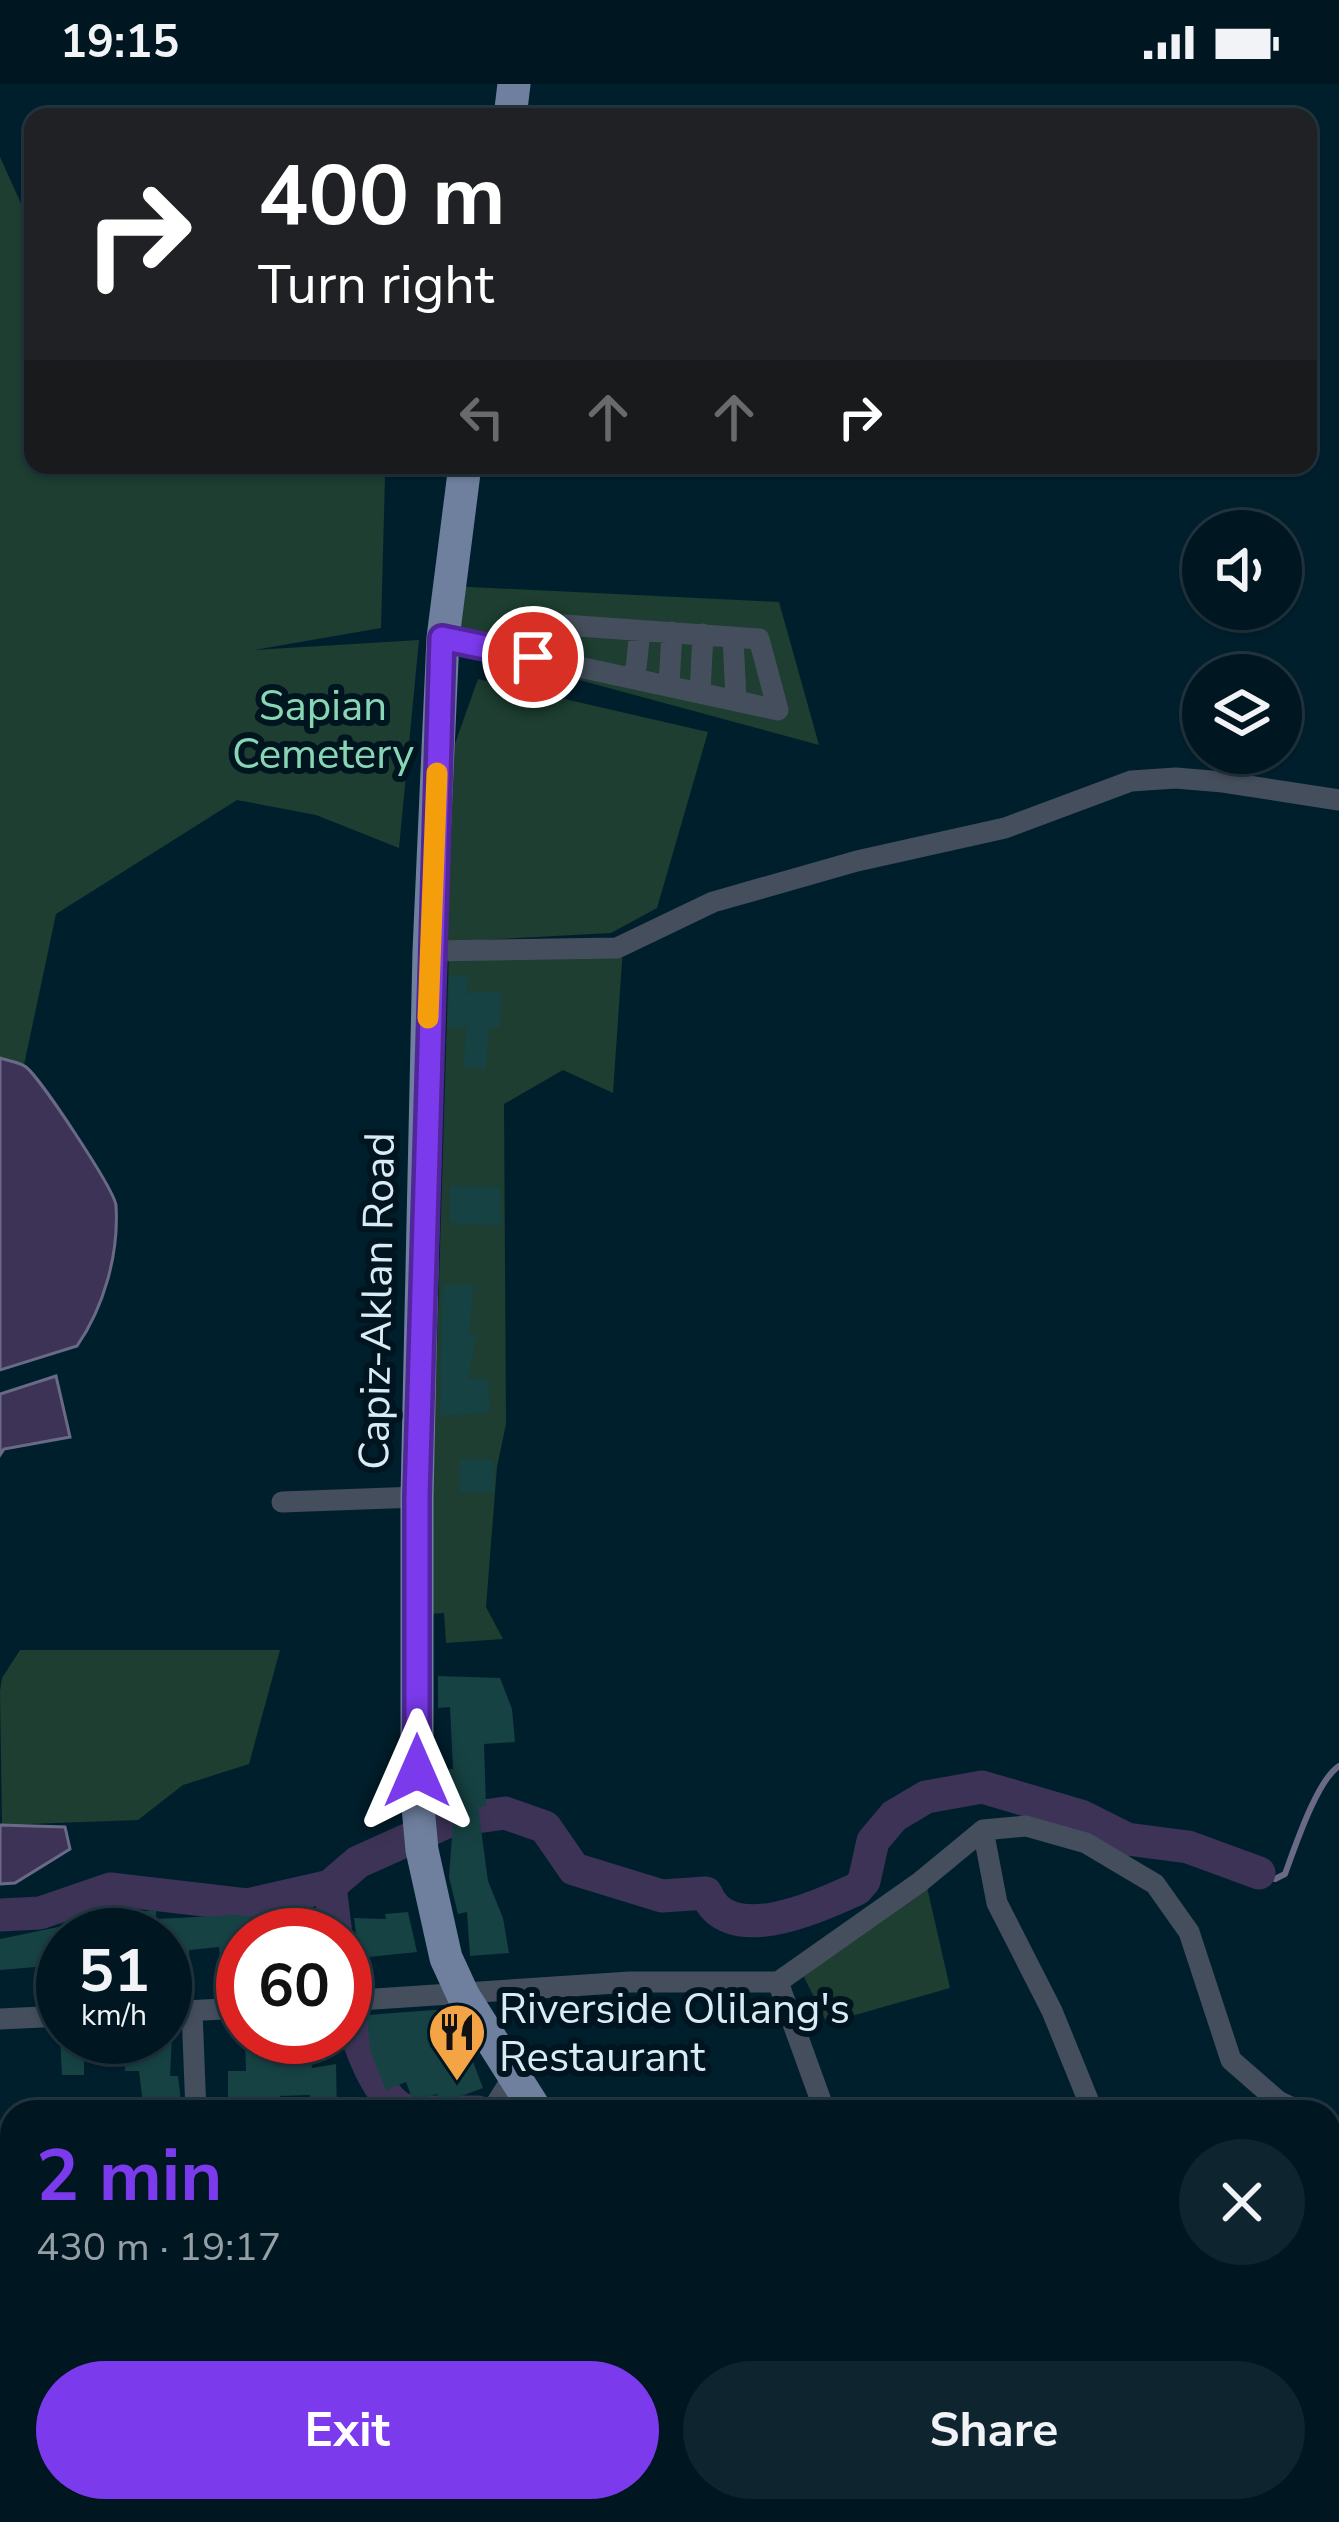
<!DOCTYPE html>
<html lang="en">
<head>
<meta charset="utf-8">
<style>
  body { margin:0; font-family:"Nunito Sans",sans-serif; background:#0e242f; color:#f1f3f6; height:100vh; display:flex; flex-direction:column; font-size:45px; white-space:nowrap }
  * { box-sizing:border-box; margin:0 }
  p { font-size:39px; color:#959fa5 }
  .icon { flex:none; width:66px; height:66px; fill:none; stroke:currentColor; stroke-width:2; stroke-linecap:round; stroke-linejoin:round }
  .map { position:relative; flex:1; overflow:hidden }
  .panel { position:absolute; left:0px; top:2016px; width:1341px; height:423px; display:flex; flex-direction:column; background:#001722; border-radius:36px 36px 0 0; box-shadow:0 3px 9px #0004,0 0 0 3px #223640 }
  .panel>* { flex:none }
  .hud { position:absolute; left:24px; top:24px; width:1293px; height:366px; border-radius:24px; box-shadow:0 3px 9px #0004,0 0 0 3px #223640; background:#202124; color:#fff; overflow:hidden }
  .buttons { position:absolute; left:1182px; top:426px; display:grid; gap:24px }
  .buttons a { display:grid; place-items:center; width:120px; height:120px; border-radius:50%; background:#001722; box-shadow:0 3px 9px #0004,0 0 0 3px #223640; font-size:60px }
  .speed { position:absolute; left:36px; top:1824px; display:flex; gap:24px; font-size:60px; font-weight:700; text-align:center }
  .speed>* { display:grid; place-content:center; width:156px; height:156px; border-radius:50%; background:#001722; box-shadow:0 3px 9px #0004,0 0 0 3px #223640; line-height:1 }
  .speed small { font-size:30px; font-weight:400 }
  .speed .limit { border:18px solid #d22; background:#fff; color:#111 }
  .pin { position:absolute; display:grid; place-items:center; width:102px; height:102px; color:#fff; margin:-51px; border:6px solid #fff; border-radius:50%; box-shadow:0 3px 12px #0007 }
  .me { position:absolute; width:132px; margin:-66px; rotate:0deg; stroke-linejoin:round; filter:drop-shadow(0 0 9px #0008) }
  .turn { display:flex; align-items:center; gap:42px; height:252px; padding:0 36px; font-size:54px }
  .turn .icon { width:156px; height:156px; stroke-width:2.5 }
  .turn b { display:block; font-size:84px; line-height:102px }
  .lanes { display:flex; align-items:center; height:114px; padding:0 36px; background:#0003; justify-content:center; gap:60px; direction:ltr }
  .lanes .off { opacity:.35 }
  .round { display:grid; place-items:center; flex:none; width:126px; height:126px; border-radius:63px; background:#0e242f }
  .summary { display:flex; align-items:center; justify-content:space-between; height:204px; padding:0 36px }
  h1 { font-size:72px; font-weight:700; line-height:90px; color:#7c3aed }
  .button { display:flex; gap:24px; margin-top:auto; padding:24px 36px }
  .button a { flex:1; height:138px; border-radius:72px; background:#7c3aed; color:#fff; font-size:48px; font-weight:700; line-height:138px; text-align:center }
  .button a+a { background:#0e242f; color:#f1f3f6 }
  .status { display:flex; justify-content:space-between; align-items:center; height:84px; padding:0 60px; background:#001722; direction:ltr }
  .status svg { height:33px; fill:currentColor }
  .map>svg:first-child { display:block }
</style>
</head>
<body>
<div class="status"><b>19:15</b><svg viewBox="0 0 49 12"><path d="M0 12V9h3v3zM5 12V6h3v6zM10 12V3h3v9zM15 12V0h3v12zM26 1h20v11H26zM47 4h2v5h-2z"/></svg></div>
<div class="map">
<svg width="1339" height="2438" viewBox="0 0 1339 2438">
  <rect width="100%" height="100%" fill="#001f2d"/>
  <!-- green -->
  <path fill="#1d3e30" d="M0,73L33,146V381H375L385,393L381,544L254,566L419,556L399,764L316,731L237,716L56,830L24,981L0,974Z
    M450,502L779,518L819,661L443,559Z
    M478,595L708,648L657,824L611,849L444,858L451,671Z
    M623,863L613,1009L563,986L504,1020L506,1340L497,1383L486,1523L503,1555L446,1559L444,1529L429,1530L449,867Z
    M20,1566H280L249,1680L183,1701L138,1736L2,1741L0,1607L2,1594Z
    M924,1790L950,1904L827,1939L795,1875Z"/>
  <!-- water -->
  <path fill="#3c3356" stroke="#6b6a86" stroke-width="3" d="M0,974C8,977 20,978 26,983C41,995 116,1108 116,1122C119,1170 104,1223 77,1262L0,1286Z
    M56,1292L70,1353L4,1365L0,1371V1310Z
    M0,1741L65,1743L70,1765L15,1799L0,1800Z"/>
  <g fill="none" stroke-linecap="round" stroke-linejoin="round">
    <!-- stream -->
    <path stroke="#6b6a86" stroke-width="6" d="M1259,1789L1275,1795L1285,1790C1295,1763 1317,1696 1339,1682"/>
    <!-- river -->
    <path stroke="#3c3356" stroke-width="33" d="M330,1802L336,1851
      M0,1831L40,1829L110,1805L247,1821L330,1802L358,1778L449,1737L505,1729L545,1743L574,1785L662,1812L706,1809C728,1865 819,1822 857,1805L864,1797L873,1757L894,1732L926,1713L982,1703L1081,1732L1127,1755L1188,1763L1259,1789
      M345,1907C351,1938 372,2009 402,2025C409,2028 422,2027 430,2028
      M434,2028H478
      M685,2427L703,2438"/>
  </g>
  <!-- building -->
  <path fill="#164243" d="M468,891L467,909L501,907L500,943H489L486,985L463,983L467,943L448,944L449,892Z
    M450,1102L500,1103L501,1142L450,1139Z
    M443,1201H474L469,1249L477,1250L468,1295L488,1294L490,1329L440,1332Z
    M460,1375L493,1376L495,1408H460Z
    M438,1592L500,1594L512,1625L515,1658L484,1660L486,1722L478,1723L488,1797L503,1834L509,1869L470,1872L467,1828L458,1830L449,1793L454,1725L439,1726L438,1711V1686L453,1685L450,1623L438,1624Z
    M156,1826V1835L237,1831L297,1837L296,1829L323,1826L321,1851H237L238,1871L220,1873L219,1863L189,1866L190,1885L165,1887V1851H102V1831Z
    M408,1828L417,1868L359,1874L354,1834L386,1835L385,1830Z
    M63,1842V1895L47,1896V1882L0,1886V1855Z
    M447,1925L467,1978L472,1975L483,2004L440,2020L437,2010L413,2017L406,1998L386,2006L370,1966L367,1931Z
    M60,1953H84V1991H62Z
    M124,1953H172L170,1992H178L181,2018H169V2028H144L139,1987H125Z
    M245,1953H308L312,1984L336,1980L337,2028H309L310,2011L280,2012V2028H228V1987H246Z"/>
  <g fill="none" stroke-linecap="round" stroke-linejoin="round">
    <!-- minor -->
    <path stroke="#454e5d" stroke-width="21" d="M733,553L736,616
      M443,554L533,573L537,539L759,555L778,626L533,573
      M635,593L640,547
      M669,601L672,548
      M700,608L703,550
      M429,867L617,864L713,818L857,777L1005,744L1131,697L1176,694L1223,698L1339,716
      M282,1418L417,1413
      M983,1746L997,1819L1052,1927L1093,2028
      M778,1898L825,2028
      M345,1917L630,1898H778L920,1798L983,1746L1026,1742L1086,1759L1155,1800L1189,1848L1231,1976L1278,2017L1301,2028
      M192,1927L196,2028
      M165,1928L243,1924
      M0,1935L63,1932
      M491,2028L514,1991
      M1329,2041L1339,2046
      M0,2177L12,2178
      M1329,2269L1339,2247
      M198,2427V2438
      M460,2427L461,2438
      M980,2427L992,2438"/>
    <!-- primary -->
    <path stroke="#6f809f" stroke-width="33" d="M510,33L514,0
      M465,381L443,554L429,867L417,1413V1712L422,1766L446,1874L463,1911L537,2028
      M478,2438L525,2427"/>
  </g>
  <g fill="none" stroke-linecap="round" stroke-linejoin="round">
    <defs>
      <path id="route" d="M417,1687V1413L442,554L533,573"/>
    </defs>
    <!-- route casing -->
    <use href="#route" stroke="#51269a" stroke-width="30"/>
    <!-- route -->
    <use href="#route" stroke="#7c3aed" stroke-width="21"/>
    <!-- slow -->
    <path stroke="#f59e0b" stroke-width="21" d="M428,934L437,689"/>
  </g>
  <!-- icons -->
  <defs>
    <symbol id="restaurant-pin" viewBox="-11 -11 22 30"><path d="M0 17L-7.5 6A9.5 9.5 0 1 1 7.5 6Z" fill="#f4a444" stroke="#00151f"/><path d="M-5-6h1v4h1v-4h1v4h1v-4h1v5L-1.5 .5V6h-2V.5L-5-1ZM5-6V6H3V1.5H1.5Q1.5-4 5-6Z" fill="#111"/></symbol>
  </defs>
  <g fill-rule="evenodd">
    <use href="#restaurant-pin" x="424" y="1915" width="66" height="90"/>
  </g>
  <g text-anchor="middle" stroke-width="12" stroke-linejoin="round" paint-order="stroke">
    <!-- park labels -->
    <g font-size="42" fill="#89d6b4" stroke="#00151f">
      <text x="323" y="636">Sapian<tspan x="323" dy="48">Cemetery</tspan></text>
    </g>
    <!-- street labels -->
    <g font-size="42" fill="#d9ebf5" stroke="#00151f">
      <text transform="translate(376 1217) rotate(-89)" y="15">Capiz-Aklan Road</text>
    </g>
    <!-- poi labels -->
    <g font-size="42" fill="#d9ebf5" stroke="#00151f" text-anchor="start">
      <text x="499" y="1939">Riverside Olilang's<tspan x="499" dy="48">Restaurant</tspan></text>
    </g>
  </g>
</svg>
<div class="buttons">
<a><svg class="icon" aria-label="sound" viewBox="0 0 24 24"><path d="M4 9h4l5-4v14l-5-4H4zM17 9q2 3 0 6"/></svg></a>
<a><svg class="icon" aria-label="layers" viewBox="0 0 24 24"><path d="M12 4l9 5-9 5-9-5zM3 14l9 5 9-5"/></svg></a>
</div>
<div class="speed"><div>51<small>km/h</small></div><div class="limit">60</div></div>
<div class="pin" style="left:533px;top:573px;background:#d93025"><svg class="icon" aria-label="arrive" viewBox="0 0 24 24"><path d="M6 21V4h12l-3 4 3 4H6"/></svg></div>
<svg class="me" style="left:417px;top:1687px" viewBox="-20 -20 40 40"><path d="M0-17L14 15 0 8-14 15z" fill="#7c3aed" stroke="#fff" stroke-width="4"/></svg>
<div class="hud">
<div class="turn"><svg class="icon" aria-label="right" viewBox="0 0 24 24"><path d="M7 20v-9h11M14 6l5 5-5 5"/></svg><div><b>400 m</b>Turn right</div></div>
<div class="lanes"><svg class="icon off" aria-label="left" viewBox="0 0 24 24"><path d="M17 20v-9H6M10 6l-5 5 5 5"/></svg><svg class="icon off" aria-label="ahead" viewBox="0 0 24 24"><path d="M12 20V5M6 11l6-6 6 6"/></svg><svg class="icon off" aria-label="ahead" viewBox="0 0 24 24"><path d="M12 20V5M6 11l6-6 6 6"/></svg><svg class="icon" aria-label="right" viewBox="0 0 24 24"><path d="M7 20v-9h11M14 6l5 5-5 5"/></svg></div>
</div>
<section class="panel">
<div class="summary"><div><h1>2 min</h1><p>430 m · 19:17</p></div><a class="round"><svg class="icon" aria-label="close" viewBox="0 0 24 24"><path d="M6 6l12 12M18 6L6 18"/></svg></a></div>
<div class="button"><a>Exit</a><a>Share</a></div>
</section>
</div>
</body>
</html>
